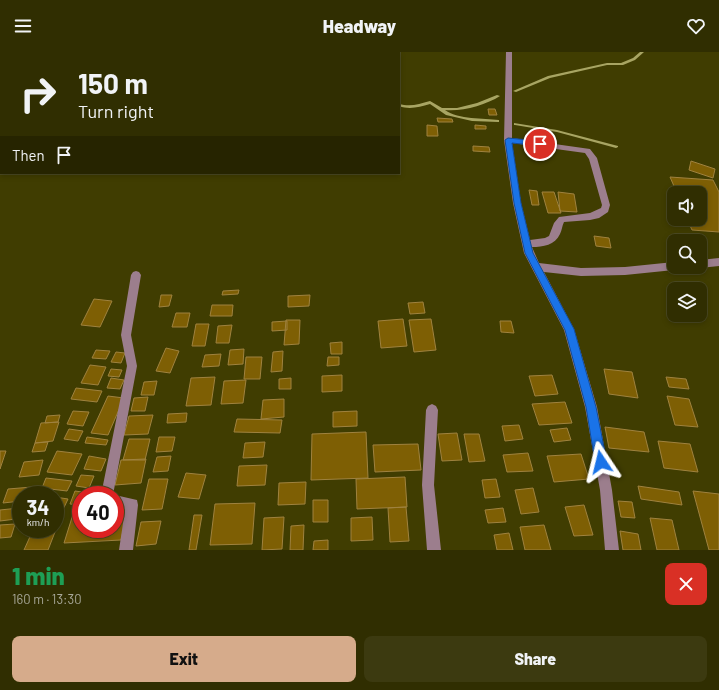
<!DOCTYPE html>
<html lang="en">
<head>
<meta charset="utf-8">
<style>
  body { margin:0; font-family:Barlow,sans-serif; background:#3c3a10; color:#f1f3f6; height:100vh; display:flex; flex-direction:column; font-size:15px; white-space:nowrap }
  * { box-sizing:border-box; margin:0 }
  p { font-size:13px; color:#a8a899 }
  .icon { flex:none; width:22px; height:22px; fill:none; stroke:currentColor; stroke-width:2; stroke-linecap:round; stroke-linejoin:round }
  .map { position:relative; height:498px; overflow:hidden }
  .details { display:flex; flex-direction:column; background:#302e01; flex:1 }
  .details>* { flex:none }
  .top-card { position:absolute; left:0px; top:0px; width:400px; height:122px; box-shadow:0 2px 6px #0003,0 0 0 1px #4b4a23; background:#302e01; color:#f1f3f6; overflow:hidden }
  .controls { position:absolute; left:667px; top:134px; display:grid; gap:8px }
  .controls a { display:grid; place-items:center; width:40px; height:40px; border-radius:8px; background:#302e01; box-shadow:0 2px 6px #0003,0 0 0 1px #4b4a23; font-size:20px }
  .speed { position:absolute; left:12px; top:434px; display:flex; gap:8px; font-size:20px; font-weight:700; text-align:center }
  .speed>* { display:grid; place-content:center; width:52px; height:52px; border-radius:50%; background:#302e01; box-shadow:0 2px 6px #0003,0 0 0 1px #4b4a23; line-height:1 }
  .speed small { font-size:10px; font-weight:400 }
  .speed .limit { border:6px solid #d22; background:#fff; color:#111 }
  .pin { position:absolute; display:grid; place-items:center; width:34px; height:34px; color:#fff; margin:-17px; border:2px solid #fff; border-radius:50%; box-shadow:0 1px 4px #0007 }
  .me { position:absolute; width:44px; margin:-22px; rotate:350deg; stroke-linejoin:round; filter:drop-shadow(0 0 3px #0008) }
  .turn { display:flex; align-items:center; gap:14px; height:84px; padding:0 12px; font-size:18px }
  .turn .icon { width:52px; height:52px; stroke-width:2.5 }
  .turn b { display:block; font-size:28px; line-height:34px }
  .then { display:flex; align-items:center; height:38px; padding:0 12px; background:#0003; gap:8px; font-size:15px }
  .round { display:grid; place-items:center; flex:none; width:42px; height:42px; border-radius:8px; background:#3c3a10 }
  .headline { display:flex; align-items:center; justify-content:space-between; height:68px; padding:0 12px }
  h1 { font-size:24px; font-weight:800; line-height:30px; color:#1e9e55 }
  .action { display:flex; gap:8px; margin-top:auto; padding:8px 12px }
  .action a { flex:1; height:46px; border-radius:8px; background:#d6ab8b; color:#111; font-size:16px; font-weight:800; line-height:46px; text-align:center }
  .action a+a { background:#3c3a10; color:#f1f3f6 }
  header { display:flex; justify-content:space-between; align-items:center; height:52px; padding:0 12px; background:#302e01; font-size:18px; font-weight:800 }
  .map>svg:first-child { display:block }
</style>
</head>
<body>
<header><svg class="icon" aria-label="menu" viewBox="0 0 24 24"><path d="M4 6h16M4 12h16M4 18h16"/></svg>Headway<svg class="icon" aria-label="heart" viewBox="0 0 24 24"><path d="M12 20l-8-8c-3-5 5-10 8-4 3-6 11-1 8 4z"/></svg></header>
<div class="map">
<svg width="719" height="498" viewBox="0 0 719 498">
  <rect width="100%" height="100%" fill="#403d01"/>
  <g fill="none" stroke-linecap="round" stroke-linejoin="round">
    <!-- stream -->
    <path fill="#a8a563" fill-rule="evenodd" d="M640,0H644L635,8L623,13H607L550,26L516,40L513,39L548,24L607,11H621L633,6Z
      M497,43L500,44C486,53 461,60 445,58C459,68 483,66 499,68V70H498L472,69L446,63L430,52C419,55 410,58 399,54V52C411,55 419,52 430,49L442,56H457L477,51Z
      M514,71L557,78L618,94V95L616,96L557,80L515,73H514Z
      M0,91H1V93H0Z"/>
  </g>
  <!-- building -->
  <path fill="#7e5f04" stroke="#9f823f" d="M55,0H102L54,1Z
    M488,57H495L497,63H489Z
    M437,66L452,67L453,70H438Z
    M427,73L437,74L438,84H427Z
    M475,73L486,74V77H475Z
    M473,94L489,95L490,100L473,99Z
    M691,109L715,117L713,126L689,118Z
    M670,125L713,128L719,140V180L692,178L687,167H700V141H677Z
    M529,138L537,139L539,153H532Z
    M542,140H554L561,161H548Z
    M558,140L574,142L577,160L560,159Z
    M594,184L609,186L611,196L596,194Z
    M239,238L238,242L222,243L223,239Z
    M161,243H172L169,254L159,255Z
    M310,243L309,254L288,255V244Z
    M94,247L112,249L100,275L81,273Z
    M423,250L425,261L410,262L408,251Z
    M212,253H233L232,264H210Z
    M176,261H190L187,275H172Z
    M403,267L407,294L381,296L378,269Z
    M431,267L436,298L414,300L409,268Z
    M286,268H300L299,292L284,293Z
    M287,269V278L272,279V270Z
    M500,269H511L514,281L501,280Z
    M196,272H209L205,294H192Z
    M232,273L229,291H216L218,274Z
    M342,290V302H331L330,291Z
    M166,296L179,299L170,321L156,319Z
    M244,297L243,312L228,313L230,298Z
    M96,298L110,299L106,307L92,306Z
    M283,299L282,319L271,320L273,300Z
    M116,300L125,301L121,311L111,310Z
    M221,302L219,314L202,315L205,303Z
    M246,305H262L260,327H244Z
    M328,305H339V313L327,314Z
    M90,313L106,315L98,333L81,331Z
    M111,317L122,318L119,325L108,324Z
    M604,317L632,320L638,346L609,342Z
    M342,323V339L322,340V324Z
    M552,323L558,342L535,344L529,324Z
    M215,325L211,353L186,354L191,326Z
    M666,325L686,327L689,337L669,335Z
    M111,326L124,328L120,337L107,336Z
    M291,326V337H279V327Z
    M246,328L243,351L221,352L224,329Z
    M157,329L154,343H141L144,330Z
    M76,336L102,339L97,350L71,347Z
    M108,344L124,346L108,383L91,381Z
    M667,344L689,347L698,375L675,373Z
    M148,345L145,359H131L134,346Z
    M284,347V365L261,367L263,348Z
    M565,350L572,371L539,373L532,352Z
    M73,359L89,360L83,374L67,372Z
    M357,359V374L333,375V360Z
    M187,361L186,370L167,371L168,362Z
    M60,363L58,370L45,371L47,364Z
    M153,363L148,382L124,383L129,364Z
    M237,367L282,368L280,381L234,380Z
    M59,370L53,389L35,391L41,371Z
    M519,373L523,387L505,389L502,374Z
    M605,375L644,380L649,400L609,396Z
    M567,376L571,388L554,390L550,378Z
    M69,377L83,379L78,389L64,387Z
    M366,380L368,426L311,428L312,382Z
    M457,381L462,408L442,409L438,382Z
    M464,382H479L485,409L469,410Z
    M87,385L108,388L106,393L85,391Z
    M159,385H175L172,399L156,400Z
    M129,387H150L145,408H123Z
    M658,389L690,392L698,420L664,416Z
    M48,390L45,399L32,400L35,391Z
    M265,390L263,405L243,406L245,391Z
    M418,392L421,418L375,420L373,393Z
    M0,399H6L0,417Z
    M57,399L82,402L72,423L47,420Z
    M528,401L533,419L507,420L503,403Z
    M581,402L589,427L554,430L547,404Z
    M89,404L106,407L101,419L84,417Z
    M171,404L168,419L153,420L157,405Z
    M146,407L141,431L115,433L121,408Z
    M43,408L39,423L19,425L24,410Z
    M267,413L265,433L237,434L239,414Z
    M186,421L206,423L199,447L178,445Z
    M81,423L94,424L89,436L76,434Z
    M405,425L407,455L357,457L356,427Z
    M46,426L72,429L67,439L42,436Z
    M149,427H168L162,457L142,458Z
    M496,427L500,445L485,446L482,428Z
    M306,430L305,452L278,453L279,431Z
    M638,434L679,440L682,453L641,447Z
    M32,435L30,443H21V449L3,451L8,437Z
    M533,436L539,460L521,462L515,438Z
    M75,439L89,441L88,443H81V453L70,452Z
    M693,439L719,442V498H709Z
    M55,445L68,447L60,464H55Z
    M313,448H328V470H313Z
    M618,449L632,450L635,466L621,465Z
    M255,451L252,492L210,493L215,452Z
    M584,453L593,483L574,484L565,455Z
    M406,455L409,489L390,490L388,456Z
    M19,456L16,467L0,469V458Z
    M503,456L506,470L488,471L485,458Z
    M115,457H128L121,488L64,491L74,459H81V477H115Z
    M194,463H202L196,498H189Z
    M284,465L282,497L262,498L264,466Z
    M372,465L373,488L351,489V466Z
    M650,466L672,468L679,498H657Z
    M161,469L156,492L136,494L141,470Z
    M15,472L11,485L0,486V473Z
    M304,473L303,498H290L291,474Z
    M544,473L551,498H525L520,475Z
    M33,478L55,480L48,498H24Z
    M620,479L638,482L641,498H623Z
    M509,481L513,498H497L494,483Z
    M328,488V498H313L314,489Z"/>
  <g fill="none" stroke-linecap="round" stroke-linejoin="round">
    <!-- minor -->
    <path fill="#9c7e8d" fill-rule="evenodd" d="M506,0H512V86L590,97L597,106L610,153L608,160L599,166L590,168L564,170C562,174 562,178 560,182C555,193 543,195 532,195L539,211L581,216L625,215L674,210V215H678L674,218L625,223L581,224L544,220L574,277L597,355L612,438L619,498H605L600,438L585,355L564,278L524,201L513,151L504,88ZM512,91L585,101L589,107L602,153L601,156L590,161L559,165L554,171L549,184L545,186L530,188L521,151Z
      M719,206V214L700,216L697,215H700V208Z
      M136,219L139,220L141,223L131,283L137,314L113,443H101L127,314L121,283L131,223L133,220Z
      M432,352L436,354L438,358L434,433L441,498H427L422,433L426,358L428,354Z
      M114,443H115L137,448L138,453L133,498H119L125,458L115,455Z"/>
  </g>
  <!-- route -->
  <path fill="#1a73e8" stroke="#114b97" d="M508,86L540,89L544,92L540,94L512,91L521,151L533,201L574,277L596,355L607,410L605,414L601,416L597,414L595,410L586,355L565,278L525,201L514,151L505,88Z"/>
</svg>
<div class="controls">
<a><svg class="icon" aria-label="sound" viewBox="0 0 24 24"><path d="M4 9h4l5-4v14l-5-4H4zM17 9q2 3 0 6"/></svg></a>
<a><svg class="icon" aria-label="search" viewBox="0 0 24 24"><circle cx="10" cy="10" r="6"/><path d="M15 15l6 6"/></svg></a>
<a><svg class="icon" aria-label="layers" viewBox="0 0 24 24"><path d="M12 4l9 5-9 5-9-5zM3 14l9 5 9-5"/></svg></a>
</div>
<div class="speed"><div>34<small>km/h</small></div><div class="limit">40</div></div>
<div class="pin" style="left:540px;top:92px;background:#d93025"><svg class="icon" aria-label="arrive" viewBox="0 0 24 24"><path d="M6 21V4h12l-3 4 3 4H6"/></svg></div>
<svg class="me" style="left:601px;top:410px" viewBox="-20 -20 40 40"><path d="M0-17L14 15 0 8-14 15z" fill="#1a73e8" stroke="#fff" stroke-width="4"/></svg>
<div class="top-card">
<div class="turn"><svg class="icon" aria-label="right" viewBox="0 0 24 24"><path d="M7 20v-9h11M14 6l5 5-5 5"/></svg><div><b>150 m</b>Turn right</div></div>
<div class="then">Then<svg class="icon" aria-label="arrive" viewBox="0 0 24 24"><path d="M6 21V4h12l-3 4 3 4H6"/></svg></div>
</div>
</div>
<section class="details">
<div class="headline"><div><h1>1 min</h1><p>160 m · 13:30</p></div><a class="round" style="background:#d93025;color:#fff"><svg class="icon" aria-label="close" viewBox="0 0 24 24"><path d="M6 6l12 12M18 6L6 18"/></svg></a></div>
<div class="action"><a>Exit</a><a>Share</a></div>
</section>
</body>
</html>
